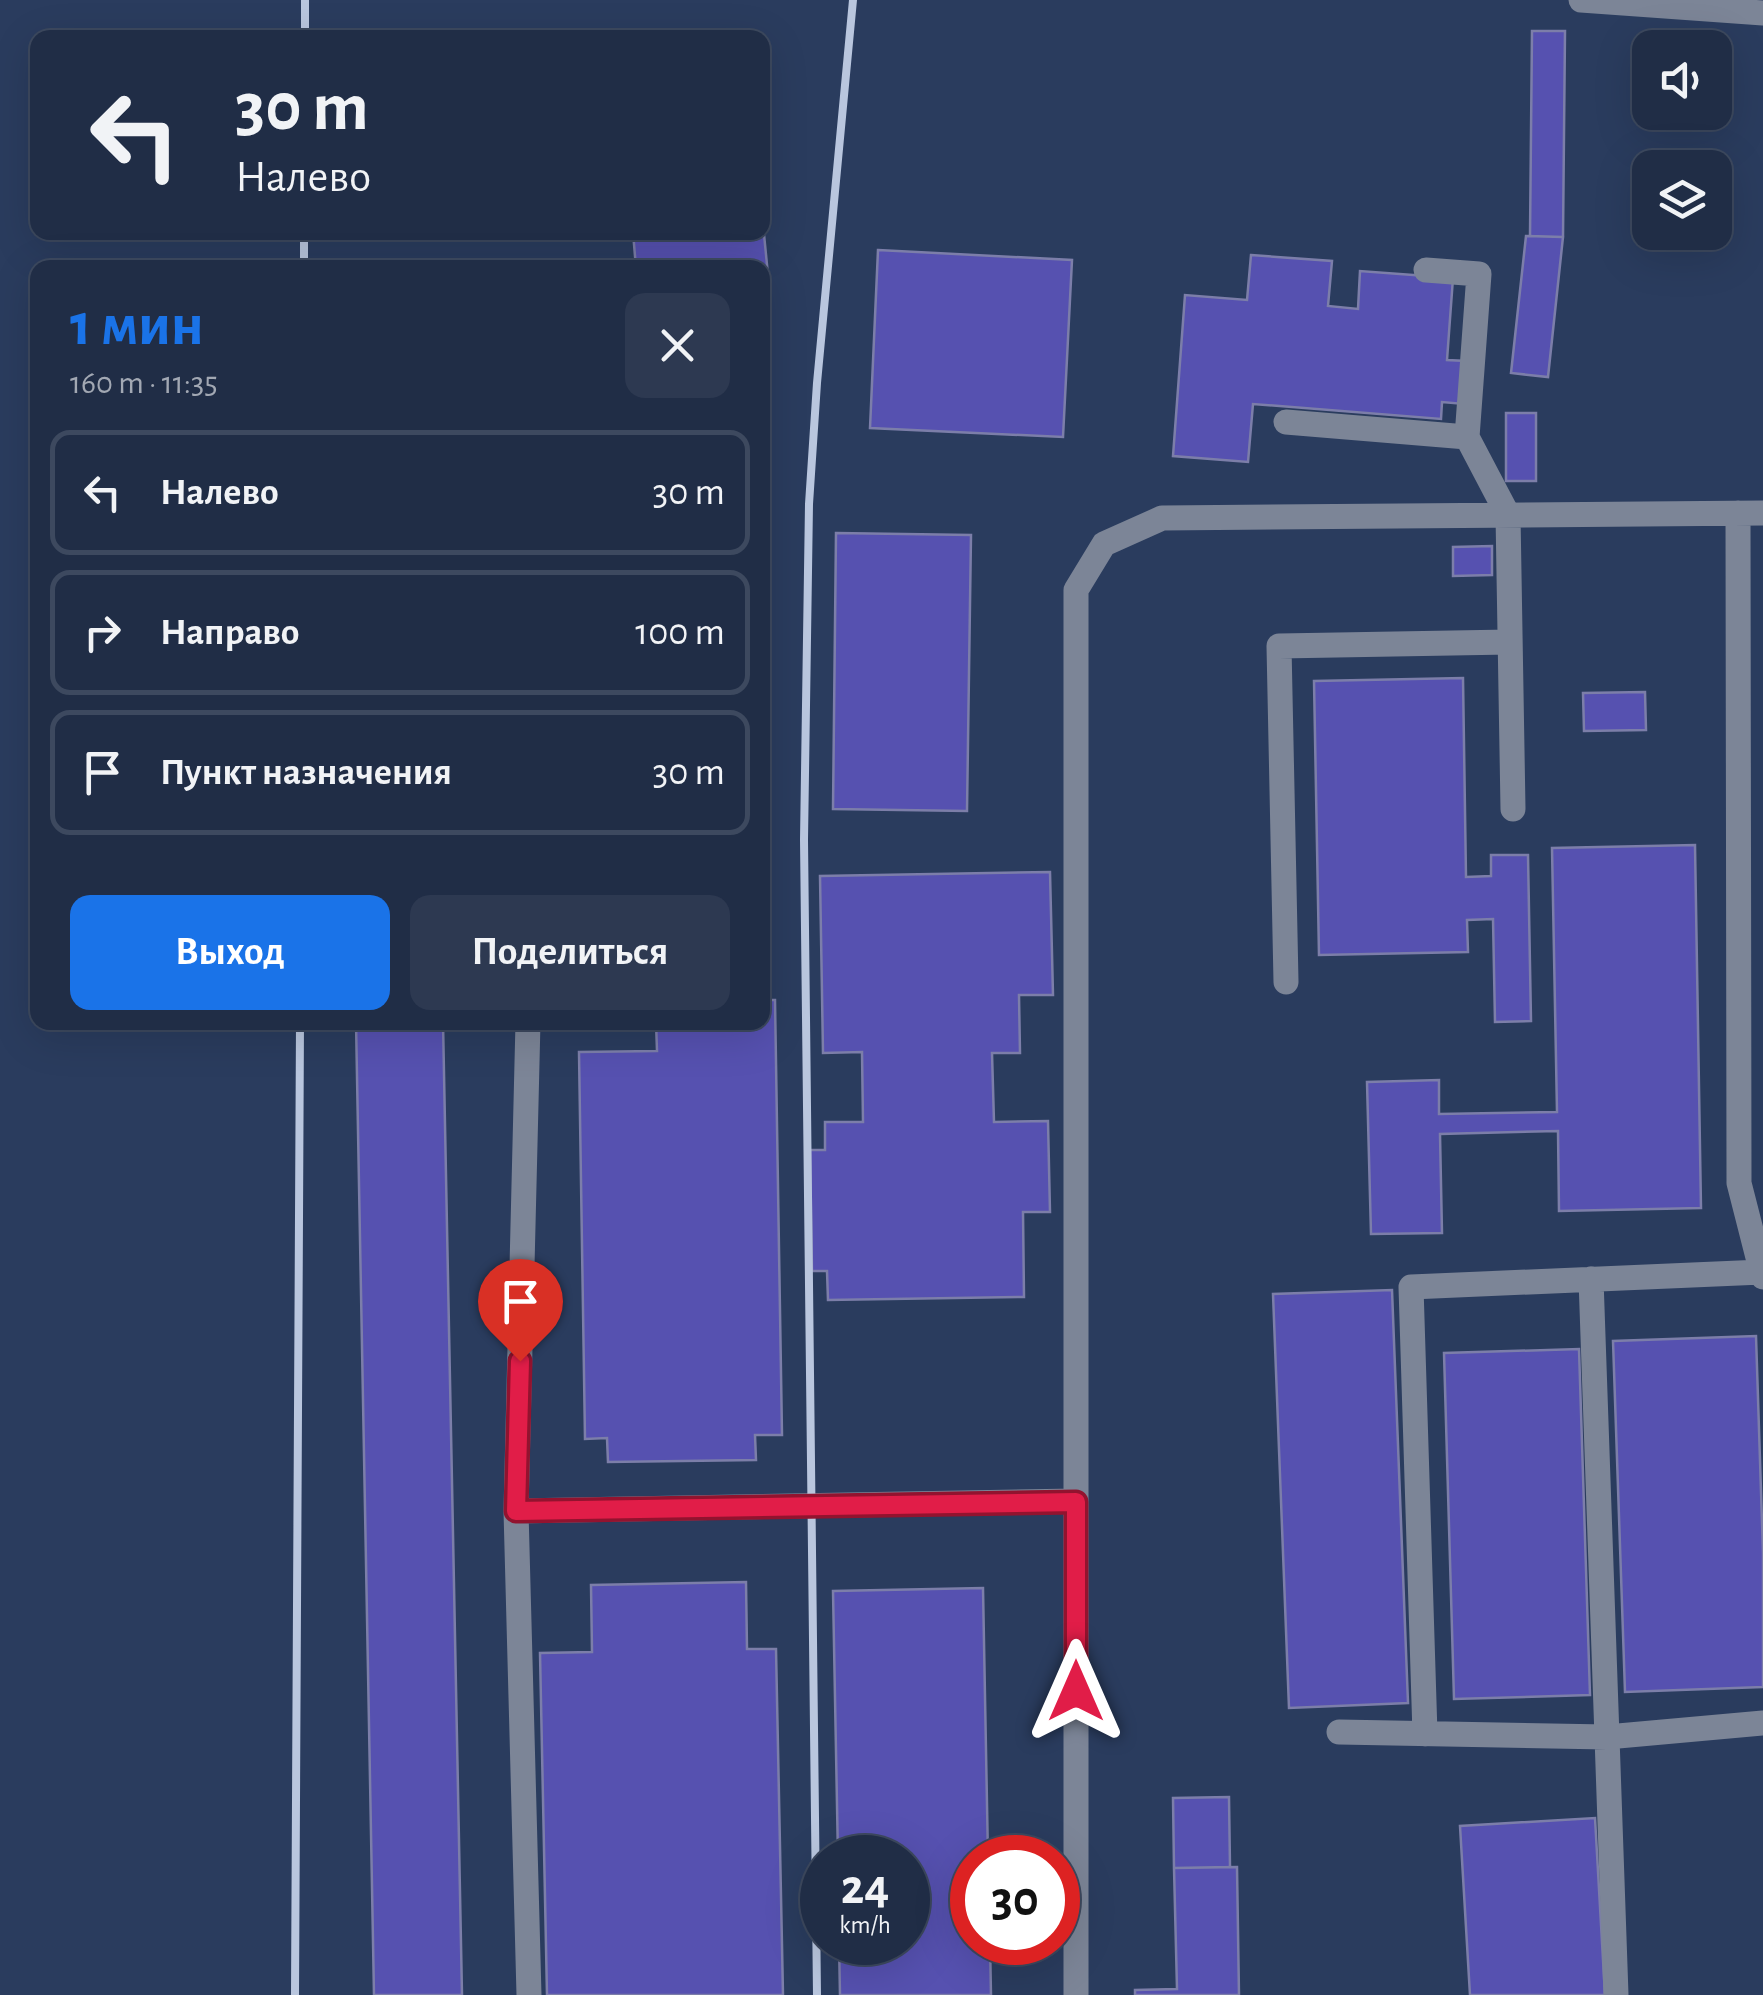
<!DOCTYPE html>
<html lang="ru">
<head>
<meta charset="utf-8">
<style>
  body { margin:0; font-family:"Alegreya Sans",sans-serif; background:#2d3951; color:#f1f3f6; height:100vh; display:flex; flex-direction:column; font-size:38px; white-space:nowrap }
  * { box-sizing:border-box; margin:0 }
  p { font-size:32px; color:#a2a8b3 }
  .icon { flex:none; width:55px; height:55px; fill:none; stroke:currentColor; stroke-width:2; stroke-linecap:round; stroke-linejoin:round }
  .map { position:relative; flex:1; overflow:hidden }
  .side { position:absolute; left:30px; top:260px; width:740px; height:770px; display:flex; flex-direction:column; background:#202d46; border-radius:20px; box-shadow:0 10px 40px #0002,0 0 0 2px #3d495f }
  .side>* { flex:none }
  .banner { position:absolute; left:30px; top:30px; width:740px; height:210px; border-radius:20px; box-shadow:0 10px 40px #0002,0 0 0 2px #3d495f; background:#202d46; color:#f1f3f6; overflow:hidden }
  .fabs { position:absolute; left:1632px; top:30px; display:grid; gap:20px }
  .fabs a { display:grid; place-items:center; width:100px; height:100px; border-radius:20px; background:#202d46; box-shadow:0 10px 40px #0002,0 0 0 2px #3d495f; font-size:50px }
  .speed { position:absolute; left:800px; top:1835px; display:flex; gap:20px; font-size:50px; font-weight:700; text-align:center }
  .speed>* { display:grid; place-content:center; width:130px; height:130px; border-radius:50%; background:#202d46; box-shadow:0 10px 40px #0002,0 0 0 2px #3d495f; line-height:1 }
  .speed small { font-size:25px; font-weight:400 }
  .speed .limit { border:15px solid #d22; background:#fff; color:#111 }
  .pin { position:absolute; display:grid; place-items:center; width:85px; height:85px; color:#fff; margin:-102px -42px; border-radius:50% 50% 50% 0; rotate:-45deg; box-shadow:0 0 10px #0007 }
  .pin .icon { rotate:45deg }
  .me { position:absolute; width:110px; margin:-55px; rotate:0deg; stroke-linejoin:round; filter:drop-shadow(0 0 8px #0008) }
  .turn { display:flex; align-items:center; gap:35px; height:210px; padding:0 40px; font-size:45px }
  .turn .icon { width:130px; height:130px; stroke-width:2.5 }
  .turn b { display:block; font-size:70px; line-height:85px }
  .round { display:grid; place-items:center; flex:none; width:105px; height:105px; border-radius:20px; background:#2d3951 }
  .overview { display:flex; align-items:center; justify-content:space-between; height:170px; padding:0 40px }
  h1 { font-size:60px; font-weight:600; line-height:75px; color:#1a73e8 }
  .action { display:flex; gap:20px; margin-top:auto; padding:20px 40px }
  .action a { flex:1; height:115px; border-radius:20px; background:#1a73e8; color:#fff; font-size:40px; font-weight:600; line-height:115px; text-align:center }
  .action a+a { background:#2d3951; color:#f1f3f6 }
  ul { padding:0; list-style:none }
  li { display:flex; align-items:center; gap:30px; height:125px; margin:0 20px 15px; padding:0 20px; border:5px solid #3d495f; border-radius:20px }
  li div { flex:1 }
  li b { display:block; font-size:38px }
  li em { font-style:normal }
  .map>svg:first-child { display:block }
</style>
</head>
<body>
<div class="map">
<svg width="1763" height="1995" viewBox="0 0 1763 1995">
  <rect width="100%" height="100%" fill="#2a3c5e"/>
  <!-- building -->
  <path fill="#5651b0" stroke="#7c7ea9" stroke-width="2.5" d="M1532,31H1565L1563,237L1530,236Z
    M763,224L768,275L762,276V268H636L633,232H762Z
    M1526,236L1563,237L1548,377L1511,373Z
    M878,250L1072,260L1063,437L870,428Z
    M1251,255L1332,261L1328,306L1358,309L1360,271L1453,278L1447,360L1467,361L1464,404L1442,402L1441,419L1253,404L1248,462L1173,456L1185,295L1247,300Z
    M1506,413H1536V481H1506Z
    M836,533L971,535L967,811L833,809Z
    M1492,546V575L1453,576V547Z
    M1463,678L1466,877L1491,876V855H1528L1531,1021L1495,1022L1493,919L1467,920L1468,952L1319,955L1314,681Z
    M1645,692L1646,730L1584,731L1583,693Z
    M1695,845L1701,1208L1559,1211L1558,1131L1440,1134L1442,1233L1371,1234L1367,1082L1439,1080V1114L1557,1112L1552,848Z
    M1050,872L1053,995H1019L1020,1053H992L994,1122L1048,1121L1050,1212H1023L1024,1297L828,1300L827,1271H812L810,1150H825V1122H863L862,1052L823,1053L820,876Z
    M762,1000H775L782,1435H755L756,1460L608,1462L607,1438L585,1439L579,1052L657,1051L656,1022H762Z
    M356,1022H443L462,1995H374Z
    M1392,1290L1408,1703L1289,1708L1273,1294Z
    M1756,1336L1763,1553V1687L1625,1692L1613,1341Z
    M1579,1349L1590,1695L1454,1699L1444,1353Z
    M746,1582L747,1649H776L783,1995H547L540,1653L592,1652L591,1585Z
    M983,1588L988,1858H972V1942H990L991,1995H840L839,1942H908V1858H838L833,1591Z
    M1229,1797L1230,1867L1174,1868L1173,1798Z
    M1595,1818L1605,1995H1470L1460,1826Z
    M1237,1867L1239,1995H1135V1990L1177,1989L1174,1868Z"/>
  <g fill="none" stroke-linecap="round" stroke-linejoin="round">
    <!-- minor -->
    <path stroke="#7c8597" stroke-width="25" d="M1581,0L1763,13
      M1286,422L1467,437L1479,274L1426,270
      M1467,437L1508,515L1513,809
      M1738,513L1739,1183L1763,1277
      M1286,982L1279,646L1510,642
      M528,1022L516,1511L529,1995
      M1591,1279L1616,1995
      M516,1511L1076,1501
      M1339,1732L1607,1737L1763,1723
      M1425,1734L1411,1287L1762,1272
      M1076,1995V590L1104,544L1162,518L1763,513"/>
    <!-- rail -->
    <path stroke="#b9c6de" stroke-width="8" d="M305,38V0
      M304,268V232
      M295,1995L300,1022
      M817,1995L804,840L809,504L817,383L853,0"/>
  </g>
  <g fill="none" stroke-linecap="round" stroke-linejoin="round">
    <defs>
      <path id="route" d="M520,1361L516,1511L1076,1502V1691"/>
    </defs>
    <!-- route casing -->
    <use href="#route" stroke="#92132f" stroke-width="25"/>
    <!-- route -->
    <use href="#route" stroke="#e11d48" stroke-width="18"/>
  </g>
</svg>
<div class="fabs">
<a><svg class="icon" aria-label="sound" viewBox="0 0 24 24"><path d="M4 9h4l5-4v14l-5-4H4zM17 9q2 3 0 6"/></svg></a>
<a><svg class="icon" aria-label="layers" viewBox="0 0 24 24"><path d="M12 4l9 5-9 5-9-5zM3 14l9 5 9-5"/></svg></a>
</div>
<div class="speed"><div>24<small>km/h</small></div><div class="limit">30</div></div>
<div class="pin" style="left:520px;top:1361px;background:#d93025"><svg class="icon" aria-label="arrive" viewBox="0 0 24 24"><path d="M6 21V4h12l-3 4 3 4H6"/></svg></div>
<svg class="me" style="left:1076px;top:1691px" viewBox="-20 -20 40 40"><path d="M0-17L14 15 0 8-14 15z" fill="#e11d48" stroke="#fff" stroke-width="4"/></svg>
<div class="banner">
<div class="turn"><svg class="icon" aria-label="left" viewBox="0 0 24 24"><path d="M17 20v-9H6M10 6l-5 5 5 5"/></svg><div><b>30 m</b>Налево</div></div>
</div>
<section class="side">
<div class="overview"><div><h1>1 мин</h1><p>160 m · 11:35</p></div><a class="round"><svg class="icon" aria-label="close" viewBox="0 0 24 24"><path d="M6 6l12 12M18 6L6 18"/></svg></a></div>
<ul>
<li><svg class="icon" aria-label="left" viewBox="0 0 24 24"><path d="M17 20v-9H6M10 6l-5 5 5 5"/></svg><div><b>Налево</b></div><em>30 m</em></li>
<li><svg class="icon" aria-label="right" viewBox="0 0 24 24"><path d="M7 20v-9h11M14 6l5 5-5 5"/></svg><div><b>Направо</b></div><em>100 m</em></li>
<li><svg class="icon" aria-label="arrive" viewBox="0 0 24 24"><path d="M6 21V4h12l-3 4 3 4H6"/></svg><div><b>Пункт назначения</b></div><em>30 m</em></li>
</ul>
<div class="action"><a>Выход</a><a>Поделиться</a></div>
</section>
</div>
</body>
</html>
